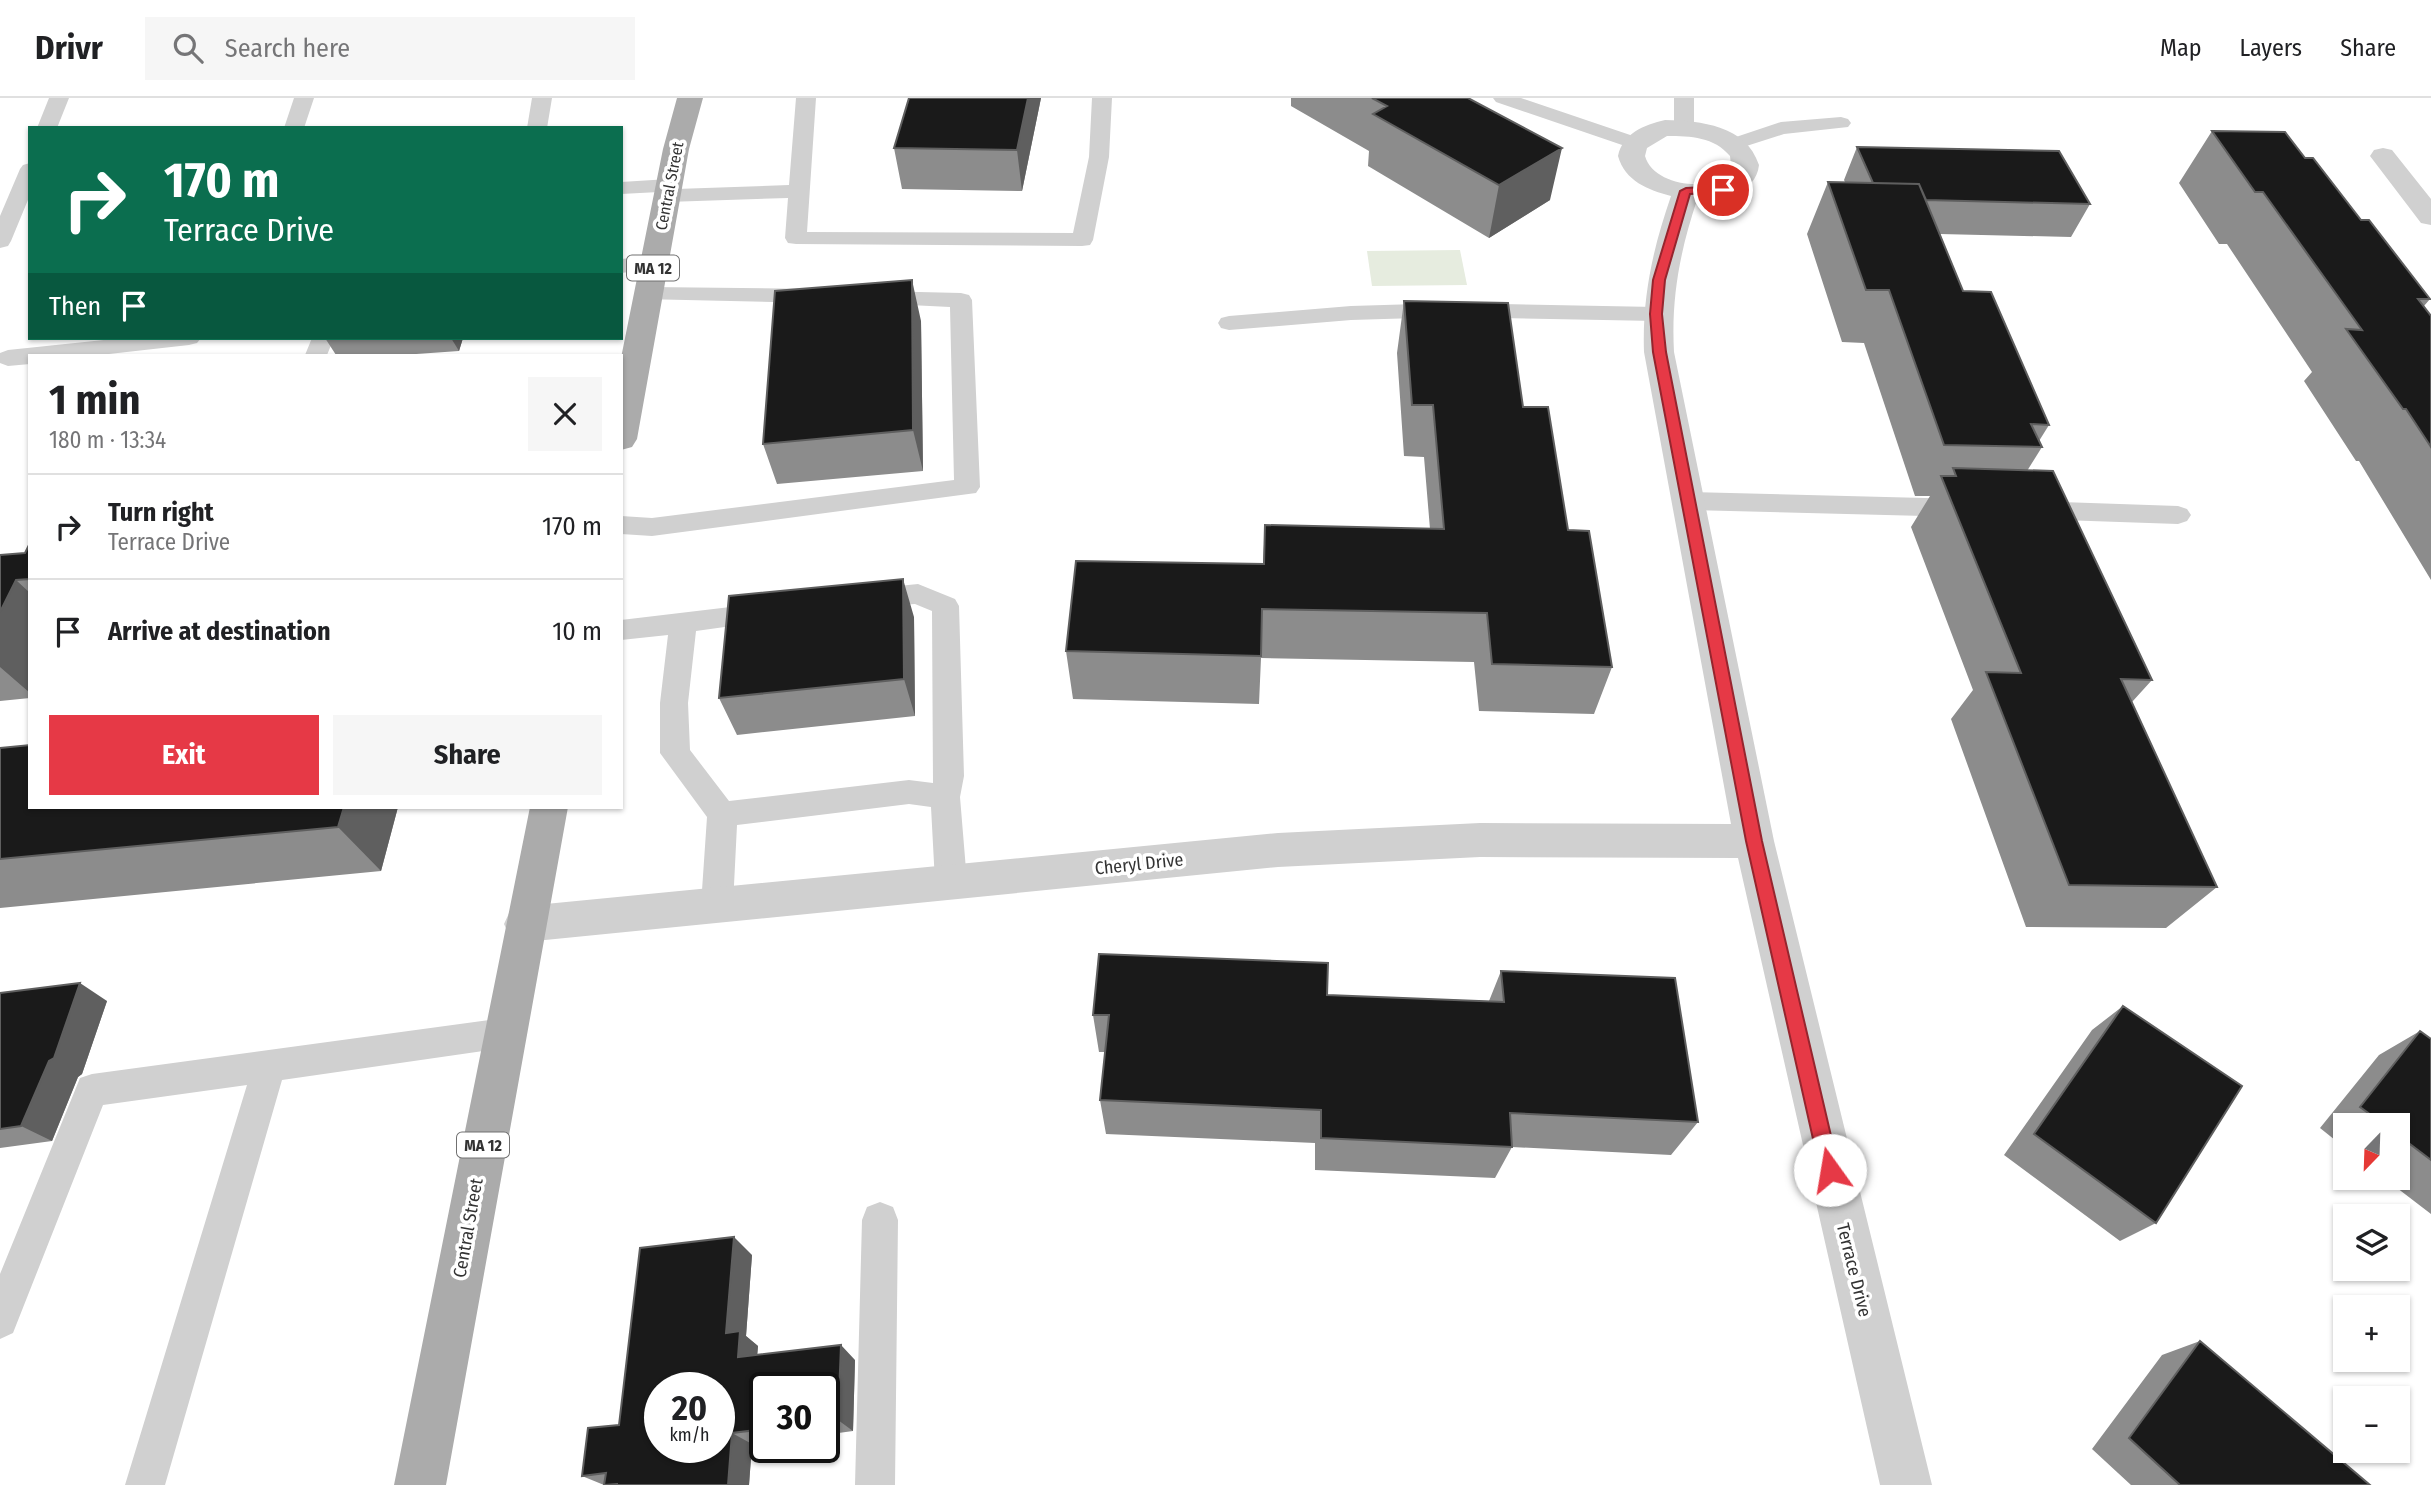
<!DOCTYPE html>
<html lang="en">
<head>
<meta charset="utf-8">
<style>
  body { margin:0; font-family:"Fira Sans Condensed",sans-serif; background:#f6f6f6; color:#202124; height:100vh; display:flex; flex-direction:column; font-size:26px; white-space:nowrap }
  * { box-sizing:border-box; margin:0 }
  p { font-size:23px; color:#757577 }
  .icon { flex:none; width:38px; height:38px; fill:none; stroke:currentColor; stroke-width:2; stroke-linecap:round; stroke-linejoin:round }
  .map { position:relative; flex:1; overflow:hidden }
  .sheet { position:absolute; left:28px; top:256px; width:595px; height:455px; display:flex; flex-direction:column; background:#fff; border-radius:0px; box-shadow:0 2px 5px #0004 }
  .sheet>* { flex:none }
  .banner { position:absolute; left:28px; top:28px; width:595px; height:214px; border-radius:0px; box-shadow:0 2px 5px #0004; background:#0b6e4f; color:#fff; overflow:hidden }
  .needle { width:46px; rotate:203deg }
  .buttons { position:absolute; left:2333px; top:1015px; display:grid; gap:14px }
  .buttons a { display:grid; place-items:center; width:77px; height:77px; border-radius:0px; background:#fff; box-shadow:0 2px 5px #0004; font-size:35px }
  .speed { position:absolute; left:644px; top:1274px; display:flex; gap:14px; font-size:35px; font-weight:700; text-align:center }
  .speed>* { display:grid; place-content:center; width:91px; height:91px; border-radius:50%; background:#fff; box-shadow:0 2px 5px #0004; line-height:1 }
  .speed small { font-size:18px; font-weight:400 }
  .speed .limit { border:4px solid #111; border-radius:10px; background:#fff; color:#111 }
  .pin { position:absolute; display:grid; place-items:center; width:60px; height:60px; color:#fff; margin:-30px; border:4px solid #fff; border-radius:50%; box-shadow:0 2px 7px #0007 }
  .me { position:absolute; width:77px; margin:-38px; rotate:347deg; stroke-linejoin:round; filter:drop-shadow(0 0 5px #0008) }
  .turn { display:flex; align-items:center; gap:24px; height:147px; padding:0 21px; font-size:32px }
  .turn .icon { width:91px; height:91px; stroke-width:2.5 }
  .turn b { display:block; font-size:49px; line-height:60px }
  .then { display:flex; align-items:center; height:66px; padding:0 21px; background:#0003; gap:14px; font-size:26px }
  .round { display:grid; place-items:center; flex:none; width:74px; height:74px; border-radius:0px; background:#f6f6f6 }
  .overview { display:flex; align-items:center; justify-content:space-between; height:119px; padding:0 21px }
  h1 { font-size:42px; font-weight:700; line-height:52px }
  .button { display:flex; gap:14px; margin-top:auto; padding:14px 21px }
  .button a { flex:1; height:80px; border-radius:0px; background:#e63946; color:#fff; font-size:28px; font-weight:700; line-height:80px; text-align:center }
  .button a+a { background:#f6f6f6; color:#202124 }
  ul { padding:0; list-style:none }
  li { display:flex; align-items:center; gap:21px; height:105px; padding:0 21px; border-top:2px solid #e0e0e0 }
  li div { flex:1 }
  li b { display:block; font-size:26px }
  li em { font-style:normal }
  header { display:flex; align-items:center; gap:42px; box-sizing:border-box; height:98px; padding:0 35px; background:#fff; border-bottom:2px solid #e0e0e0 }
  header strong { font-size:33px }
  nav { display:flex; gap:38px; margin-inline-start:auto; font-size:24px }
  .search { width:490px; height:63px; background:#f6f6f6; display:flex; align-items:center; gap:18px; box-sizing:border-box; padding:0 24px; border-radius:0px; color:#757577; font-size:26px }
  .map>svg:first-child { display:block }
</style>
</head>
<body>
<header>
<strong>Drivr</strong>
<div class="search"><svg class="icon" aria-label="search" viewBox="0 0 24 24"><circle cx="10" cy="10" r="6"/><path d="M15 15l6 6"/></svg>Search here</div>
<nav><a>Map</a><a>Layers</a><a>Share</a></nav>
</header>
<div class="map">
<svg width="2431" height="1387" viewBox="0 0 2431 1387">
  <rect width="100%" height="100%" fill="#fff"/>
  <!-- green -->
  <path fill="#e6ecdf" d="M1460,152L1467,187L1372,188L1367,153Z"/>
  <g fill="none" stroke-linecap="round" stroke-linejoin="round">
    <!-- lane -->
    <path fill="#d0d0d0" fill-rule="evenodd" d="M49,0H69L57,30H37Z
      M294,0H314L304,30H284Z
      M532,0H552L547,30H527Z
      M796,0H816L807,134L1073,135L1089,59L1092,0H1112L1109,59L1093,142L1090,147L1082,148L796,146L788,145L785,140L788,100L667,104L660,102L657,98L659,94L621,96V84L669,81L676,83L679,87L676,91L789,87Z
      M1493,0H1521L1642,41L1645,45L1642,49H1628L1496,4Z
      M1674,0H1694V30L1691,34H1677L1674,30Z
      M1841,19L1848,21L1851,25L1848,29L1784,36L1734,52L1727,50L1724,46L1727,42L1781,24Z
      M30,65V97L11,143L8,148L0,150V118L20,71L23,67Z
      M654,158L662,160L665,165L662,170L621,175V161Z
      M649,189L817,191L825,193L828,198L825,203L817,205L641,201L638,196L641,191Z
      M877,193L961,195L969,197L972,202L980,389L976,395L652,438L621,436V418L652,420L954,382L950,209L869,205L866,200L869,195Z
      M1450,205L1656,209L1664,211L1667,216L1664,221L1656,223L1450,219L1351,222L1229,232L1221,230L1218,225L1221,220L1229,218L1351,208Z
      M123,240H201L197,245L189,247L100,257H30V266L8,268L0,265V255L8,252Z
      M312,240H334L327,257H305Z
      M1690,394L1964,401L1973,404L1977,410L1973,416L1964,419L1690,412L1681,409L1677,403L1681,397Z
      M2031,403L2178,408L2187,411L2191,417L2187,423L2178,426L2031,421L2022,418L2018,412L2022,406Z
      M918,486L955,501L959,508L964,678L960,699L967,784L962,794L951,797L940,794L935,784L931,709L909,706L737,727L733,807L728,817L717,821L706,817L701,807L707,719L660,655V605L668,537L621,542V522L765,505L775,508L779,515L775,522L696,533L688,605L690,652L729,703L909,682L933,685L932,513L915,506L869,509L859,506L856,499L859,492Z
      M504,920L516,924L521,935L516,946L504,950L282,982L165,1387H125L247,987L103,1007L13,1235L0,1241V1176L80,980L92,976Z
      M880,1104L893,1109L898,1122L895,1387H855L862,1122L867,1109Z"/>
    <!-- street -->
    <path fill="#d0d0d0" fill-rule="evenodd" d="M1665,22C1701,23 1746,27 1759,67C1756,96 1721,102 1697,102C1680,153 1671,200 1674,254L1774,743L1932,1387H1880L1738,760L1480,759L1278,769L525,844L510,839L504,826L510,813L525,808L1278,735L1480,725L1731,726L1644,254C1642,199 1653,150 1671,98C1648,92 1625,83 1618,58C1623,35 1644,27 1665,22ZM1667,38C1691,38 1714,39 1730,58L1732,75C1711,94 1654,89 1645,58L1647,50Z
      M2383,50L2392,52L2431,101V127L2421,125L2370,58L2374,52Z"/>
    <!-- primary -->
    <path fill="#ababab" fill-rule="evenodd" d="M677,0H703L689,51L637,341L632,349L621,352V260L663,51Z
      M530,709H568L446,1387H394Z"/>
  </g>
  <!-- wall -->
  <path fill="#8c8c8c" d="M909,0H1041L1022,93L902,91L894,50Z
    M1291,0H1468L1550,102L1489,140L1368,68L1369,53L1291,8Z
    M2212,33L2305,60L2430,201L2424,208L2431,218V482L2359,363H2356L2304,283L2312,274L2227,146H2219L2179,85Z
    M1857,49L2090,106L2071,139L1940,136L1963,193L2049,327L2039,343L2042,349L2027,373L2152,582L2132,604L2217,789L2166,830L2026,829L1951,621L1973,592L1911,429L1930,398H1915L1864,245L1842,244L1807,136L1828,84H1845L1844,82Z
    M1404,203L1523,309L1568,432L1612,569L1594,616L1479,613L1474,564L1261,560L1259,606L1073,601L1066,553L1263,466L1265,427L1430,431L1424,359L1404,358L1397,255Z
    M921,223L923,373L777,386L763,346Z
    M325,240H463L459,253L402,257H336Z
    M30,445V600L0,603V457L25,455Z
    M914,519L915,618L737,637L719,600Z
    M0,650L30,709H398L381,773L0,810Z
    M1501,873L1698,1024L1671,1057L1512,1049L1495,1080L1315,1072V1045L1106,1036L1100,1002L1105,954H1099L1093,917L1327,897L1489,903Z
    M0,895L107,903L82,976L78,979L52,1043L0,1050Z
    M2123,908L2156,1125L2120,1143L2004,1057L2092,932Z
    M2420,933L2431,941V1116L2384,1080H2398V1027H2345V1050L2320,1030L2379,957Z
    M752,1157L746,1238L758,1248L757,1257L855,1262L853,1333L824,1337V1290H765V1344L752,1346L749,1387H604L582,1378L619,1327Z
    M2200,1243L2370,1387H2131L2092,1351L2162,1257Z"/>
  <!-- shaded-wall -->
  <path fill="#5f5f5f" d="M1028,0H1041L1022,93L1017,52Z
    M1562,50L1550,102L1489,140L1499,87Z
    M912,182L921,223L923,373L913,332Z
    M451,240H463L459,253Z
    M903,481L914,519L915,618L904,581Z
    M16,482L30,495V595L0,569V514Z
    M344,709H398L381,773L338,729Z
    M80,885L107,903L82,976L78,979L52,1043L21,1028Z
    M734,1139L752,1157L746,1238L758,1248L756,1273L738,1259L726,1235Z
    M841,1247L855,1262L853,1333L838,1322Z
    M732,1335L752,1346L749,1387H728Z"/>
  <!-- building -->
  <path fill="#1a1a1a" stroke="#5f5f5f" stroke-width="2" fill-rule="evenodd" d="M909,0H1028L1017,52L894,50Z
    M1372,0H1468L1562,50L1499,87L1373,16L1387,8Z
    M2212,33L2285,34L2305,60H2313L2361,122H2369L2430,201H2418L2431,218V349L2406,311H2403L2346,231L2362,232L2263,94H2255Z
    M1857,49L2059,53L2090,106L1926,102L1919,86L1873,85Z
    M1828,84L1919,86L1963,193L1991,194L2049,327L2031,326L2042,349L1944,347L1889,192H1866Z
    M912,182L913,332L763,346L775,193Z
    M1404,203L1508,205L1523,309H1548L1568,432L1589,433L1612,569L1492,566L1487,515L1262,511L1261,558L1066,553L1076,463L1264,466L1265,427L1444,431L1433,307H1412Z
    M1953,370L2053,373L2152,582L2121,581L2217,789L2069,787L1986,574L2021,575L1941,378H1956Z
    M30,445V481L16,482L0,514V457L25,455Z
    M903,481L904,581L719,600L729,498Z
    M30,647V709H344L338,729L0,761V650Z
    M1099,856L1328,865L1327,897L1504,904L1501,873L1675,880L1698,1024L1510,1015L1512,1049L1321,1040V1012L1100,1002L1109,917H1093Z
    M80,885L54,960L49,963L21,1028L0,1031V895Z
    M2123,908L2242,988L2156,1125L2034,1036Z
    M2420,933L2431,941V1062L2398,1037V1027H2385L2360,1009Z
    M734,1139L726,1235L740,1233L738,1259L841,1247L838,1322L824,1324V1290H765V1331L732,1335L728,1387H617V1386L604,1387L606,1375L582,1378L588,1330L619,1327L640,1150ZM660,1290H719V1349H660Z
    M2200,1243L2370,1387H2180L2129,1340Z"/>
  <!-- route -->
  <path fill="#e63946" stroke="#96252e" stroke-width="2" d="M1723,88L1728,92L1727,94L1690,96L1665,182L1662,216L1666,254L1762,743L1839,1072L1836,1079L1830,1081L1823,1079L1820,1072L1746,743L1653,254L1650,216L1653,182L1680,93L1686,90Z"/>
  <g text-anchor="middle" stroke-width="7" stroke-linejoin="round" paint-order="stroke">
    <!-- far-street labels -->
    <g font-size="16" fill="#333" stroke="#fff">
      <text transform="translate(669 88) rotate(-79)" y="6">Central Street</text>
    </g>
    <!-- shield labels -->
    <g fill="#fff" stroke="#707070" stroke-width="2">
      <rect x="627" y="157.5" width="52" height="25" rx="5"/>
      <rect x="457" y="1034.5" width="52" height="25" rx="5"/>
    </g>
    <g font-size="16" font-weight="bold" fill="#333">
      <text x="653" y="176">MA 12</text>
      <text x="483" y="1053">MA 12</text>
    </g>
    <!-- street labels -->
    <g font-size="18" fill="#333" stroke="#fff">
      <text transform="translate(1139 766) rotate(-6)" y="6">Cheryl Drive</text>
      <text transform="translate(468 1130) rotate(-80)" y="6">Central Street</text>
      <text transform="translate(1854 1172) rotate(76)" y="6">Terrace Drive</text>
    </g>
  </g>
</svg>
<div class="buttons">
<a><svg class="needle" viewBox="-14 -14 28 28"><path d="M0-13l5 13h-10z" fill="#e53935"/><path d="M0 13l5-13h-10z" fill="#757577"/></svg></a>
<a><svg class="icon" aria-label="layers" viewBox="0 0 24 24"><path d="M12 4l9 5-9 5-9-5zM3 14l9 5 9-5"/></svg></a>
<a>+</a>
<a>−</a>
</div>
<div class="speed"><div>20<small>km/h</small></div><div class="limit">30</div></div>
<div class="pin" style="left:1723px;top:92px;background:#d93025"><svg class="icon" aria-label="arrive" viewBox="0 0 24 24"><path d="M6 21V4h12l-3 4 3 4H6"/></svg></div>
<svg class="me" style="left:1830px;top:1072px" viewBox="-20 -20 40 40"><circle r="19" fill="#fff"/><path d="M0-13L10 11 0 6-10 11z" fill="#e63946"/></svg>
<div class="banner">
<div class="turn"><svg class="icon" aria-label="right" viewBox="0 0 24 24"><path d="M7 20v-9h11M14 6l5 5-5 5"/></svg><div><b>170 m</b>Terrace Drive</div></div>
<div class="then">Then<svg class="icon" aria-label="arrive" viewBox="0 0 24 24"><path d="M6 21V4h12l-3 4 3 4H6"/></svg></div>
</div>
<section class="sheet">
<div class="overview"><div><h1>1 min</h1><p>180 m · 13:34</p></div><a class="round"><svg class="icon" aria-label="close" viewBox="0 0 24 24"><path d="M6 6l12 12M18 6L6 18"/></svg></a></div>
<ul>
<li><svg class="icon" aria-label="right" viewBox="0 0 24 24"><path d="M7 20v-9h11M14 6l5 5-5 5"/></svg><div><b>Turn right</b><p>Terrace Drive</p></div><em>170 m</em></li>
<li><svg class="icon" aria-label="arrive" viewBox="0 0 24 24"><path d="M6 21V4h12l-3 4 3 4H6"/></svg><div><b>Arrive at destination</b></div><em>10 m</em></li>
</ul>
<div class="button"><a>Exit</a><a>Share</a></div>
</section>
</div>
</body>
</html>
